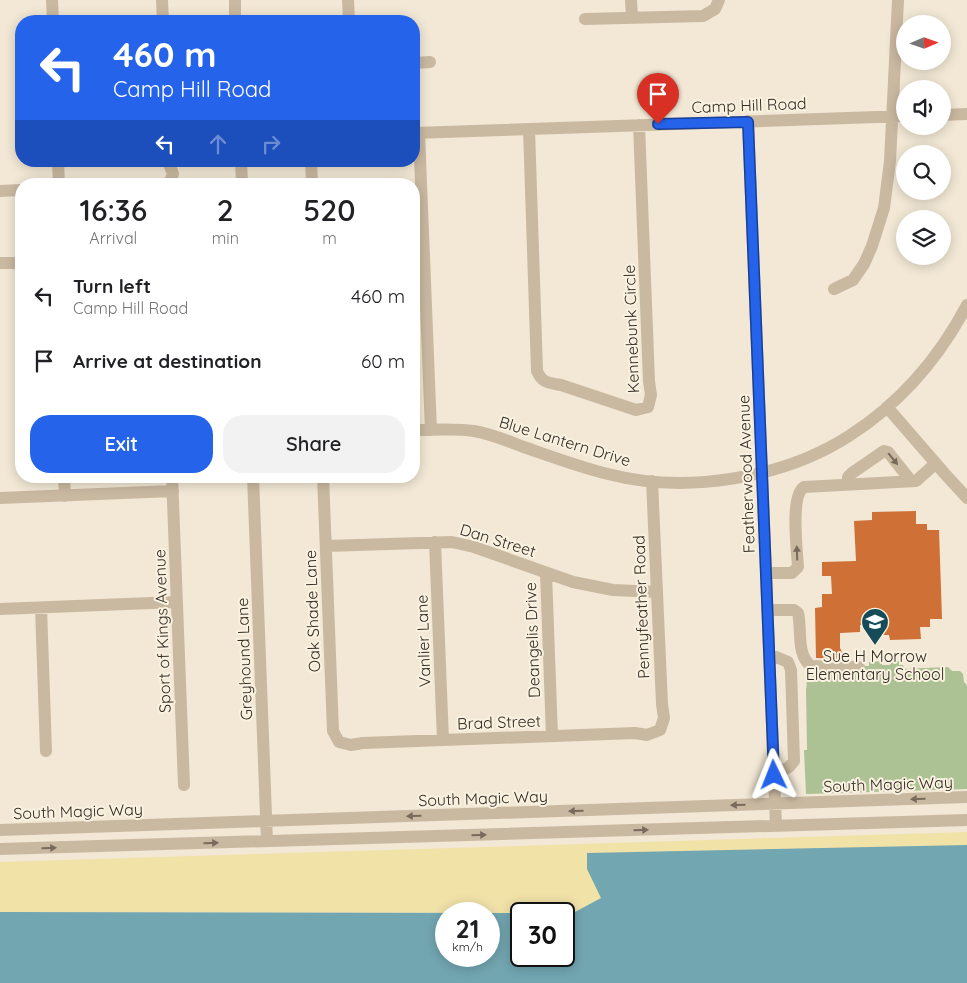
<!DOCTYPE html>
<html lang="en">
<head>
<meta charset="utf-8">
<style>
  body { margin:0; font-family:Quicksand,sans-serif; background:#f2f2f2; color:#202124; height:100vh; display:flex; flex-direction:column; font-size:19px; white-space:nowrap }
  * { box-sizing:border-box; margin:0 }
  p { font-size:16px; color:#757577 }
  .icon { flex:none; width:28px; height:28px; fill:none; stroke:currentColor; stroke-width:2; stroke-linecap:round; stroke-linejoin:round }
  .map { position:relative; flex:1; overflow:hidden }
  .sheet { position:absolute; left:15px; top:178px; width:405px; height:305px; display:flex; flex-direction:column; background:#fff; border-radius:20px; box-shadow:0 2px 12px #0003 }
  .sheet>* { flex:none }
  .guide { position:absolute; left:15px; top:15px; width:405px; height:152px; border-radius:20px; box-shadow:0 2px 12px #0003; background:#2563eb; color:#fff; overflow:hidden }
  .needle { width:32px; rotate:88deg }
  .fabs { position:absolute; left:896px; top:15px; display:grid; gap:10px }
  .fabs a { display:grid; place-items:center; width:55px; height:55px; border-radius:50%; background:#fff; box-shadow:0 2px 12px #0003; font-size:25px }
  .speed { position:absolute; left:435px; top:902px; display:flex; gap:10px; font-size:25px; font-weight:700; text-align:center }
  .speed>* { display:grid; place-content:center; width:65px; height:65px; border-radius:50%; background:#fff; box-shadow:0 2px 12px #0003; line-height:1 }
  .speed small { font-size:12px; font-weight:400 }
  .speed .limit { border:2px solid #111; border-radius:8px; background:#fff; color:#111 }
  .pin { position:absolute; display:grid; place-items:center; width:42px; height:42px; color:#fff; margin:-51px -21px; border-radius:50% 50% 50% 0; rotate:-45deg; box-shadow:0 0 5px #0007 }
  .pin .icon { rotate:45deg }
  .me { position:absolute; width:55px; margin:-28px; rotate:358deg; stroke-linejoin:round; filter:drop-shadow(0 0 4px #0008) }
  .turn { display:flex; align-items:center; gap:18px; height:105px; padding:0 15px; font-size:22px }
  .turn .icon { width:65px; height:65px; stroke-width:2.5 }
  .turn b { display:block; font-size:35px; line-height:42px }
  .lanes { display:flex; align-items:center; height:48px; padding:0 15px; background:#0003; justify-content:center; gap:25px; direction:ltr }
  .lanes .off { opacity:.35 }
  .eta { display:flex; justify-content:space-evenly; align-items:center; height:85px; text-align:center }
  .eta b { font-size:30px; font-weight:600; line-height:35px }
  .action { display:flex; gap:10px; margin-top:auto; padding:10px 15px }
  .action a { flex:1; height:58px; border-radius:20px; background:#2563eb; color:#fff; font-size:20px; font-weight:600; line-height:58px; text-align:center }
  .action a+a { background:#f2f2f2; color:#202124 }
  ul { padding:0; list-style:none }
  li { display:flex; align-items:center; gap:15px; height:65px; padding:0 15px }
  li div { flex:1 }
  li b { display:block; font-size:19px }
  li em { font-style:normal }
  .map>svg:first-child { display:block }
</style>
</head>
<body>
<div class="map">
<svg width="967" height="983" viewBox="0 0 967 983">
  <rect width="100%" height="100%" fill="#f2e8d5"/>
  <!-- green -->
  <path fill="#acc294" d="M882,661V665H890L891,661H899V665H903L904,669L948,667L952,671H960L963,674L964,682L967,685V789L806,794L804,750H807L806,689C807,687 806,684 807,681C809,676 818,676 823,672L865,670V666H869V662Z"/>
  <!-- sand -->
  <path fill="#f1e2a8" d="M967,832V893L601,898L573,913L0,912V862Z"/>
  <!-- water -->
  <path fill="#72a6b1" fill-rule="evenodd" d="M967,845V983H0V912L573,913L601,898L587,869V853ZM446,914H489V956H446ZM521,914H564V956H521Z"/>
  <!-- building -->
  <path fill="#cf7036" d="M916,511V524H927V530H939L942,619H930V627H920L921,639L890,640L889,635H876V625H860V632L840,633V648L842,652H844V659L816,658L815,608L822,607V594H832L831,576H822V562L856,561L854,521L872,520V512Z"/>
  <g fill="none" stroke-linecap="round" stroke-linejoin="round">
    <!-- minor -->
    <path stroke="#cab9a1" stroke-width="12" d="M52,0L53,21
      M162,0L163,21
      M235,0V21
      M348,0L349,21
      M631,0L632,17
      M585,19L703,16L715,9L719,0
      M414,63L430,62
      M942,115L967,114
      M748,121L776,826
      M529,129L537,371C542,383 549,383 561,385L636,410L648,407L651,395L649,381L639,125
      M414,133L905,116
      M419,133L431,430
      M58,161L59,184
      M168,161L173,174L169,184
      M241,161L242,184
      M311,161L312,184
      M0,191L21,190
      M0,263H21
      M834,289L853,280L864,264L872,246L884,208L890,161L898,0
      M887,407L945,474L967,498
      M414,430C434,430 454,428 474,431C491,434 506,440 521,446C550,456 579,467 608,474C685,494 782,479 849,436C899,404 939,358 967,305
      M64,476L65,496
      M172,476L184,785
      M253,476L267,841
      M323,476L333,731L339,742L351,745L363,743L635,733L647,735L660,730L664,718L662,704L652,481
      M848,484V477L852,473L884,451L888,452L911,481
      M0,498L173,491
      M435,542L443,740
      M326,546L452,542L474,547L573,582L613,590L657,592
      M546,573L552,736
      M766,573H792L798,567C797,550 790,496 804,487L916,481L935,464
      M41,608L46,751
      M0,609L177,602
      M767,610H794L798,613C802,629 796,655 811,666L859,667
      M769,654L788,662L791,670L794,761L789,767L774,775
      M0,830L967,797
      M0,849L967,820"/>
  </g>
  <!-- one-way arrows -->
  <defs><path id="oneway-solid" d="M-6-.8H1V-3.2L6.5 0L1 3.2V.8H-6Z" transform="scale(1.25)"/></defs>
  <g fill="#786b5c">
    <use href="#oneway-solid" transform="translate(893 459) rotate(51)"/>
    <use href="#oneway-solid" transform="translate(797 553) rotate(-92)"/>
    <use href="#oneway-solid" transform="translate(918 799) rotate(178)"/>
    <use href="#oneway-solid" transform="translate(738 805) rotate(178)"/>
    <use href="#oneway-solid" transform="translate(576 811) rotate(178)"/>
    <use href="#oneway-solid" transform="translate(414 816) rotate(178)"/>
    <use href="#oneway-solid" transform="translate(641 830) rotate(-2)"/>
    <use href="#oneway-solid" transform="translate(479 835) rotate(-2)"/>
    <use href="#oneway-solid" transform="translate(211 843) rotate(-2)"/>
    <use href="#oneway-solid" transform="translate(49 848) rotate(-2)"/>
  </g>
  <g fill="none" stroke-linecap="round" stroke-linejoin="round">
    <defs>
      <path id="route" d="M658,124L748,122L774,775"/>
    </defs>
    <!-- route casing -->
    <use href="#route" stroke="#184099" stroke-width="12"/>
    <!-- route -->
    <use href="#route" stroke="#2563eb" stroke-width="9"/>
  </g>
  <!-- icons -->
  <defs>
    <symbol id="school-pin" viewBox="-11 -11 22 30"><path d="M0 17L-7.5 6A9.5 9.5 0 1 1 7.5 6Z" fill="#174b58" stroke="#faf2e1"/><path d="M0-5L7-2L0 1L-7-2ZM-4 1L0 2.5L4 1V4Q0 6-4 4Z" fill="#fff"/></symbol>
  </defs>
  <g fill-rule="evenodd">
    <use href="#school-pin" x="859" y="606" width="32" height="43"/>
  </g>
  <g text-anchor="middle" stroke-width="4" stroke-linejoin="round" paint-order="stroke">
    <!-- street labels -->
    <g font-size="16" fill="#342b24" stroke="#faf2e1">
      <text transform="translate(749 105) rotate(-2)" y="6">Camp Hill Road</text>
      <text transform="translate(631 329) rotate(-92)" y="6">Kennebunk Circle</text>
      <text transform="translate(565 441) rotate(17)" y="6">Blue Lantern Drive</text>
      <text transform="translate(746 474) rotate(-92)" y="6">Featherwood Avenue</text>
      <text transform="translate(498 540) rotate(17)" y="6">Dan Street</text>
      <text transform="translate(641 607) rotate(-92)" y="6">Pennyfeather Road</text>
      <text transform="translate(312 611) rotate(-92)" y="6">Oak Shade Lane</text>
      <text transform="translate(162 631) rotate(-92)" y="6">Sport of Kings Avenue</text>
      <text transform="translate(532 640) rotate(-92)" y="6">Deangelis Drive</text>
      <text transform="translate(423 641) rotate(-92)" y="6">Vanlier Lane</text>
      <text transform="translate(244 659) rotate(-92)" y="6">Greyhound Lane</text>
      <text transform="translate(499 722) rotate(-2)" y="6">Brad Street</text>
      <text transform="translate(888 784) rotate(-2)" y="6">South Magic Way</text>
      <text transform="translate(483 798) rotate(-2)" y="6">South Magic Way</text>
      <text transform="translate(78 811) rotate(-2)" y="6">South Magic Way</text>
    </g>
    <!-- poi labels -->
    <g font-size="16" fill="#342b24" stroke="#faf2e1">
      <text x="875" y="662">Sue H Morrow<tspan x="875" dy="18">Elementary School</tspan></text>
    </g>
  </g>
</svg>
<div class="fabs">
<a><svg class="needle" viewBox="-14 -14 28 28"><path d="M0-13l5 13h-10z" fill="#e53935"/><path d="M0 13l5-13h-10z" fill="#757577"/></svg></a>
<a><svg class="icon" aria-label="sound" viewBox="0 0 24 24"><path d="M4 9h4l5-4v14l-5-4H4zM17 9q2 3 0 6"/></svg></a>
<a><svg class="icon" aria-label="search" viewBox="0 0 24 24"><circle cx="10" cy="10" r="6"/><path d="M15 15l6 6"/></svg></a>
<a><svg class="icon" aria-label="layers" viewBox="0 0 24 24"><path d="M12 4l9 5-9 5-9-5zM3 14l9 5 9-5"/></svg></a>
</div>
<div class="speed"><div>21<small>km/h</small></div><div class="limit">30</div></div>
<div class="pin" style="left:658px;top:124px;background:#d93025"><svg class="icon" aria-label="arrive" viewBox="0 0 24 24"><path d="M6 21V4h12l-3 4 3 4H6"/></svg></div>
<svg class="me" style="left:774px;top:775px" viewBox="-20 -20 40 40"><path d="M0-17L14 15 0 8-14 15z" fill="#2563eb" stroke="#fff" stroke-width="4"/></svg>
<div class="guide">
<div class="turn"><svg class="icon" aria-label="left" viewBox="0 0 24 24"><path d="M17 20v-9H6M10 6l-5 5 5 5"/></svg><div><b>460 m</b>Camp Hill Road</div></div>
<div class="lanes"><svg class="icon" aria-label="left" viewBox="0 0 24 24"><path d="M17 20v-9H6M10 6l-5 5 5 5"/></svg><svg class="icon off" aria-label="ahead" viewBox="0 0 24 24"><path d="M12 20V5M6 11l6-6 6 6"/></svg><svg class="icon off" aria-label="right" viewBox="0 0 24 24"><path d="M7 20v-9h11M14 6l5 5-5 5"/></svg></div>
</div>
<section class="sheet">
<div class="eta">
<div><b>16:36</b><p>Arrival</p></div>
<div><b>2</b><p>min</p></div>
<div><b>520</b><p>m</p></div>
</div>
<ul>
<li><svg class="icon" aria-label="left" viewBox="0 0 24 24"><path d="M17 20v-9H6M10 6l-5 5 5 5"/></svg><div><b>Turn left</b><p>Camp Hill Road</p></div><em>460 m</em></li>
<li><svg class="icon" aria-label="arrive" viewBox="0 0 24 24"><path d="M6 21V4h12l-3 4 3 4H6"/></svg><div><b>Arrive at destination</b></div><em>60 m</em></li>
</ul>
<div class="action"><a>Exit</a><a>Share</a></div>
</section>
</div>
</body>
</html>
